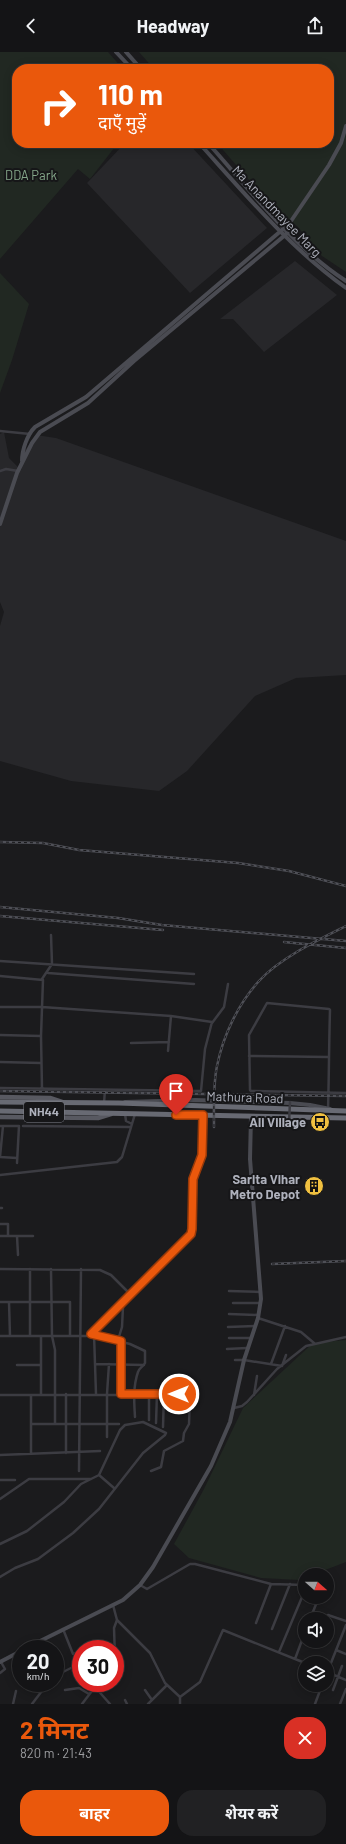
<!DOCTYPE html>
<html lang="hi">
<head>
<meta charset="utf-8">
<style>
  body { margin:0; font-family:Barlow,"Noto Sans Devanagari",sans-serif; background:#212123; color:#f1f3f6; height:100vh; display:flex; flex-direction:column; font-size:15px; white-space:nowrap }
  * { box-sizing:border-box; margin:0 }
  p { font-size:13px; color:#9d9ea1 }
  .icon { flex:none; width:22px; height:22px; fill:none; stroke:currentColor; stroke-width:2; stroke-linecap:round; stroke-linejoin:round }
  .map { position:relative; height:1652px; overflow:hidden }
  .drawer { display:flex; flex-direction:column; background:#141416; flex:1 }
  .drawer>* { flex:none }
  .top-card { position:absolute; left:12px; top:12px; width:322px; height:84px; border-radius:16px; box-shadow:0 2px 10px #0003,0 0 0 1px #333335; background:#ea580c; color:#fff; overflow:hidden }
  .needle { width:26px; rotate:111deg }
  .buttons { position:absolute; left:298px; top:1516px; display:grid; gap:8px }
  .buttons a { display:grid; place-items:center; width:36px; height:36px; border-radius:50%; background:#141416; box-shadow:0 2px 10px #0003,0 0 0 1px #333335; font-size:20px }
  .speed { position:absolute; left:12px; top:1588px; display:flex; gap:8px; font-size:20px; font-weight:700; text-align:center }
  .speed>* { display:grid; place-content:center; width:52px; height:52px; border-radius:50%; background:#141416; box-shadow:0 2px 10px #0003,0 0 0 1px #333335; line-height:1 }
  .speed small { font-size:10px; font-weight:400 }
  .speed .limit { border:6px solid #d22; background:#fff; color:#111 }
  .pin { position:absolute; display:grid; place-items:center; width:34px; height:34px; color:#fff; margin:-41px -17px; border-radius:50% 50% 50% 0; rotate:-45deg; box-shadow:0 0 4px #0007 }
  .pin .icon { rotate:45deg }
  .me { position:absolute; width:44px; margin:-22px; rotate:270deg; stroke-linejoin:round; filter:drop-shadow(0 0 3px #0008) }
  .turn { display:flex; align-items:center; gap:14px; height:84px; padding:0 20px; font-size:18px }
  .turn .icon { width:52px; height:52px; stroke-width:2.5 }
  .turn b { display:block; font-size:28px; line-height:34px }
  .round { display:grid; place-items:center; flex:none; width:42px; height:42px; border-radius:16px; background:#212123 }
  .head { display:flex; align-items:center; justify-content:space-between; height:68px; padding:0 20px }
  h1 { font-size:24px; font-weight:700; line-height:30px; color:#ea580c }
  .primary-button { display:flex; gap:8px; margin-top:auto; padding:8px 20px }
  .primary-button a { flex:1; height:46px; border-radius:16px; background:#ea580c; color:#fff; font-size:16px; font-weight:700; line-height:46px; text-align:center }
  .primary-button a+a { background:#212123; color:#f1f3f6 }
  header { display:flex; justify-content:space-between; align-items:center; height:52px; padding:0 20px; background:#141416; font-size:18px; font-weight:700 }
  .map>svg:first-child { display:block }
</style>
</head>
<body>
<header><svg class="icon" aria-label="back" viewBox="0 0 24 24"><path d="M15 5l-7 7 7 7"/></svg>Headway<svg class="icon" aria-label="share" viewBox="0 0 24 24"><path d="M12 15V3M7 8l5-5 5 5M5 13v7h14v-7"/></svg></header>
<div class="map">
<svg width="346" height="1652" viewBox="0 0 346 1652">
  <rect width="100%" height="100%" fill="#1b1b1d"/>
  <!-- built -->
  <path fill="#27272a" d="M125,91H188L267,176L190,241L87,131Z
    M295,209L337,243L264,300L233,267H220Z
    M4,380L9,406L21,418L25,398L36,383L56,386L346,489V623L296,626L255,644L187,719L159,739L71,729L0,709V574L4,560L0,550V382Z"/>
  <!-- green -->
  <path fill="#212822" d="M0,0H108L123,17H17V91H118L90,127L78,117L0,207Z
    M139,0H346V220L322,204L297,174L269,151L217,91H329V17H154Z
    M0,221L29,252L12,308L0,341Z
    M346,1288V1510L312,1523H305V1526L300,1528L261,1526L189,1506L174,1492L204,1437L243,1356L313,1291Z"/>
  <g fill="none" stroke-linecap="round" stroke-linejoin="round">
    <!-- street -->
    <path stroke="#3c3c42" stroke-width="2.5" d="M0,379L30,382
      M0,419L6,417L18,419
      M0,909L194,922
      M48,921L194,932
      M0,924L43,928L41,984L42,1037
      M42,927L52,912L51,883
      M0,955H42L171,964L168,999
      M212,971L224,955L228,932
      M0,983L41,984
      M131,991L169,990
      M249,1004L328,1005
      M0,1010L41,1011
      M0,1036L201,1039L205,997L212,970L171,964
      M104,1051L105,1038
      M328,1058C329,1025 329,991 330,958L329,957L267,951L249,983L250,1038L251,1039L346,1041
      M125,1062L126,1069L132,1072
      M0,1074H19L17,1111
      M3,1074L0,1105L17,1106
      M23,1074L131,1075
      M0,1123L117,1110L122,1105L135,1062
      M0,1156H2
      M0,1172H8V1184
      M0,1184H33
      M17,1184L18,1203
      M0,1217L100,1218L111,1223L130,1242
      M30,1217V1284
      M51,1217L52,1284L55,1298V1372
      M229,1239L261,1240
      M0,1250H70V1284
      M9,1250L10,1284
      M233,1251H260
      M229,1262L258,1263
      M258,1266L301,1280L314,1291
      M228,1275L255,1274
      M91,1282L130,1292L145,1299V1311C143,1315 139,1316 138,1320C133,1334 134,1350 135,1365
      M94,1282L96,1342
      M0,1284H86L91,1282L130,1242L189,1186L192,1177L193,1125L202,1103L203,1063
      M41,1284V1343
      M229,1286H251
      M118,1288L122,1275L123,1255
      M121,1289V1342
      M227,1297L247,1296
      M235,1308H244L282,1314L286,1303
      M95,1312L144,1313
      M271,1312L285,1274
      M17,1313H41
      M149,1342V1368
      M0,1343H189L190,1346L189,1372L184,1381L183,1389L164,1399L161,1415L151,1419
      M254,1343L257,1324
      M234,1356L242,1354L247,1350L277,1317L306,1294L346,1285
      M179,1359V1342
      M156,1371L157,1342
      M31,1372H119
      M163,1375L164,1342
      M107,1385V1342L109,1312
      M31,1401V1343
      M66,1401V1342
      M0,1403L100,1399
      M79,1419L81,1217
      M99,1423L114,1436
      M0,1428H15
      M0,1447L29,1427H91
      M0,1492L27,1479L64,1450L81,1432L99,1423L120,1378L125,1373L143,1370L166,1381L165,1383L143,1401L99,1457L73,1481L38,1507L15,1516L0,1525
      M140,1533L147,1537L190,1512H195L271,1532L305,1533
      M113,1553L117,1568L150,1601L165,1631L180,1645V1652
      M328,1563L346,1569
      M310,1567L319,1545
      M256,1571L271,1532
      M63,1577L73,1602L81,1600
      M272,1577L290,1532
      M336,1598L346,1602
      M279,1600L305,1538
      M115,1605L114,1576L117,1568
      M295,1607L305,1580
      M327,1620L346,1628
      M0,1621L5,1617L1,1610
      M327,1621L346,1573
      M55,1624L77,1613L81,1614
      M95,1635L110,1652
      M65,1638L79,1636L89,1642
      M145,1638L152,1648
      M333,1638L342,1614
      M180,1645L200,1630L223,1578L305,1611
      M125,1648L127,1652
      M13,1652L16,1639
      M32,1652L48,1631
      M82,1652L98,1631
      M148,1652L167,1633
      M315,1652L322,1633
      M340,1652L346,1637"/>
    <!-- secondary -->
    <path stroke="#4a4b52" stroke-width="4" d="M116,0L132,17
      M126,0L141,17
      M199,91C245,142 289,195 346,236
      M208,91C251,139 292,194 346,229
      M22,409C22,398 27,383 35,375L86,345L289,172L329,113L341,91L346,74
      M0,472L17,421L32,391L40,380L88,351L134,309L284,184L288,180L289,172
      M125,1050L195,1048L290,1051L310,1053L330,1057
      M24,1597L123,1548L140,1533L153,1515L211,1414L230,1370L244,1308L258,1266L261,1247L250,1107L251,1064
      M0,1610L21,1599"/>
    <!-- primary -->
    <path stroke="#585961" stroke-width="4.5" d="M0,1045L50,1046L62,1050
      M0,1065L98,1066L111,1062"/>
    <!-- highway -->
    <path stroke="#686a73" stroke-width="5" d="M0,1050L119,1051L346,1059
      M0,1059L346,1066"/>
    <defs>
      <path id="rail" d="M0,790L43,791L79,798L238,811L289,819L346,834
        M0,855L118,866L162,873L346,889
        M0,864L163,878
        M284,890L346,896
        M0,1039L346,1044
        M214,1075C214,1055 213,1033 217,1014C223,984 238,952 259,929C280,906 318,888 346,874
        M272,1212L346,1209"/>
    </defs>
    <!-- rail casing -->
    <use href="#rail" stroke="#4f5057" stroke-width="2.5"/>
    <!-- rail -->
    <use href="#rail" stroke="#161618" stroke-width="1" stroke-dasharray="3" stroke-linecap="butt"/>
    <!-- street-bridge -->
    <path stroke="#3c3c42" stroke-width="2.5" d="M289,1071L290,1050"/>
  </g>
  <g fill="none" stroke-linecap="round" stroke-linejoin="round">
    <defs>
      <path id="route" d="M176,1063H203L202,1103L193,1127L192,1177L191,1182L91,1282L121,1289V1342H179"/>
    </defs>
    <!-- route casing -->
    <use href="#route" stroke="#983908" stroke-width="10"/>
    <!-- route -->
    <use href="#route" stroke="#ea580c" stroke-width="7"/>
  </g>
  <!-- icons -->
  <defs>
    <symbol id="bus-disc" viewBox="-11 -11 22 22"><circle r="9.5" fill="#f0c040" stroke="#161618"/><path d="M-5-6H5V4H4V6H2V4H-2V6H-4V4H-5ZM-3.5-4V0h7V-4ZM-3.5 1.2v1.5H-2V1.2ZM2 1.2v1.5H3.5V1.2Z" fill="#111"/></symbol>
    <symbol id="building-disc" viewBox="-11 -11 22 22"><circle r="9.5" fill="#f0c040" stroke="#161618"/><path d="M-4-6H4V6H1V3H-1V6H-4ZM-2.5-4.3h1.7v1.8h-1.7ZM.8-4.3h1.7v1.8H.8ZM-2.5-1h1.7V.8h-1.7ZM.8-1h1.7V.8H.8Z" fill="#111"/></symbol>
  </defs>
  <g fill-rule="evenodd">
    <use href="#bus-disc" x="309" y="1059" width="22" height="22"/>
    <use href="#building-disc" x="303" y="1123" width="22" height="22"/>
  </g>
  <g text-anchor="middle" stroke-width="4" stroke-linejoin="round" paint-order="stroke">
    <!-- shield labels -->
    <rect fill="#161618" stroke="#80828b" stroke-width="1" x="24" y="1050" width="40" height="20" rx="3"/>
    <g font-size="12" font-weight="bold" fill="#aeb1bc">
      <text x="44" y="1064">NH44</text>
    </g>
    <!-- park labels -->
    <g font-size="13" fill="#85a78a" stroke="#161618">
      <text x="31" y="128">DDA Park</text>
    </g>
    <!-- street labels -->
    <g font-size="13" fill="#aeb1bc" stroke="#161618">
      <text transform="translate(277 159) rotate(46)" y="5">Ma Anandmayee Marg</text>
      <text transform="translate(245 1045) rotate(2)" y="5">Mathura Road</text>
    </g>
    <!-- poi labels -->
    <g font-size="13" font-weight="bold" fill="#aeb1bc" stroke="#161618" text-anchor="end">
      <text x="306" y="1075">Ali Village</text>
      <text x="300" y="1132">Sarita Vihar<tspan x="300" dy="15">Metro Depot</tspan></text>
    </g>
  </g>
</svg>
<div class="buttons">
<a><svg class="needle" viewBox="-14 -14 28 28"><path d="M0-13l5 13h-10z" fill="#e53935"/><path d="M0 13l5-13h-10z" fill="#9d9ea1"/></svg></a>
<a><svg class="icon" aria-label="sound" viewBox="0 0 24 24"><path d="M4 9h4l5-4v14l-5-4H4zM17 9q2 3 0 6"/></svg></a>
<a><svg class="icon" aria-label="layers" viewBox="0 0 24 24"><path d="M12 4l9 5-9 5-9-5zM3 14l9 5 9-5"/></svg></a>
</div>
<div class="speed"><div>20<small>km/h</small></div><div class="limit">30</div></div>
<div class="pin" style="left:176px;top:1063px;background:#d93025"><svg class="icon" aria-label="arrive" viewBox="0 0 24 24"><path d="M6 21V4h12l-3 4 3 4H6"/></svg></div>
<svg class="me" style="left:179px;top:1342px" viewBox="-20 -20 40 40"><circle r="17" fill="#ea580c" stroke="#fff" stroke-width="3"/><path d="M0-11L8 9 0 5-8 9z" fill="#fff"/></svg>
<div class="top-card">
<div class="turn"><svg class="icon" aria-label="right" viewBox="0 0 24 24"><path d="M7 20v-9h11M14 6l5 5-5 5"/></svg><div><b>110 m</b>दाएँ मुड़ें</div></div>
</div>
</div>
<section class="drawer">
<div class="head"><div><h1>2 मिनट</h1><p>820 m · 21:43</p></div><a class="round" style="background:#d93025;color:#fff"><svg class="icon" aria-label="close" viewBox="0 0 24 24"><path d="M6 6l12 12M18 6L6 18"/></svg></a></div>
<div class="primary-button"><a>बाहर</a><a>शेयर करें</a></div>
</section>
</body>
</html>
